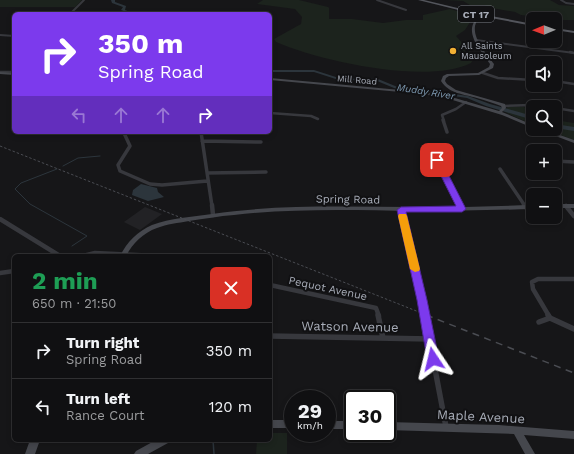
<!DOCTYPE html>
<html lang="en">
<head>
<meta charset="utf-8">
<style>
  body { margin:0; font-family:"Work Sans",sans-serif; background:#19191b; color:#f1f3f6; height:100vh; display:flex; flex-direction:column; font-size:15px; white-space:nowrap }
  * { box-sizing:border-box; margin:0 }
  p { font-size:13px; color:#9c9d9f }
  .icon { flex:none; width:22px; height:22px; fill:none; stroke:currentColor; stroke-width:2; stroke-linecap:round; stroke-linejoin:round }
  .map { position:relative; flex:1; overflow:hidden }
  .panel { position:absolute; left:12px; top:254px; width:260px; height:188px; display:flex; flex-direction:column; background:#101012; border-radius:6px; box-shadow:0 2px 6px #0003,0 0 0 1px #303032 }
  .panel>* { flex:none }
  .guide { position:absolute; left:12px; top:12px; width:260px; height:122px; border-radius:6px; box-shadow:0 2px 6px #0003,0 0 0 1px #303032; background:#7c3aed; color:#fff; overflow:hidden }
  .needle { width:26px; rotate:269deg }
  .controls { position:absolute; left:526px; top:12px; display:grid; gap:8px }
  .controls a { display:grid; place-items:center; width:36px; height:36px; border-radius:6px; background:#101012; box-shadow:0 2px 6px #0003,0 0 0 1px #303032; font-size:20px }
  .speed { position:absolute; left:284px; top:390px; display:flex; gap:8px; font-size:20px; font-weight:700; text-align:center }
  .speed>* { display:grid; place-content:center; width:52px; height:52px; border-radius:50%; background:#101012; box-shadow:0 2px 6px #0003,0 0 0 1px #303032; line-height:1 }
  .speed small { font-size:10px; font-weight:400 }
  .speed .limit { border:2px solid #111; border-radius:6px; background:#fff; color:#111 }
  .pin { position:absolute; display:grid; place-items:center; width:34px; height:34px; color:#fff; margin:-17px; border-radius:8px; box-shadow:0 2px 6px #0006 }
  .me { position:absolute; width:44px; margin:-22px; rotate:350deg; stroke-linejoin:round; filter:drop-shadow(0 0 3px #0008) }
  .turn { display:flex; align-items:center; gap:14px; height:84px; padding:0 20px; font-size:18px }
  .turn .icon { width:52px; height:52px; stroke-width:2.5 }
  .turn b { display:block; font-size:28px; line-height:34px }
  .lanes { display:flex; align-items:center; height:38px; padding:0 20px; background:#0003; justify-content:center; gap:20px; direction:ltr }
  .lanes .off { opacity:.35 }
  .round { display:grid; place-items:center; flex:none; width:42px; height:42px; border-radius:6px; background:#19191b }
  .head { display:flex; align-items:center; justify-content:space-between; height:68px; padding:0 20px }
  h1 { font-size:24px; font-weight:700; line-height:30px; color:#1e9e55 }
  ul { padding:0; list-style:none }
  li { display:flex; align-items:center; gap:12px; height:56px; padding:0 20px; border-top:1px solid #303032 }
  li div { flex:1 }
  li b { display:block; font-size:15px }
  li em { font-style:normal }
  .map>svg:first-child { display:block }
</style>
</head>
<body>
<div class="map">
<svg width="574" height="454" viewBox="0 0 574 454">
  <rect width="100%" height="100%" fill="#161618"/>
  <!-- built -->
  <path fill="#222225" d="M145,207L162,214L140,230L124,222Z"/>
  <!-- green -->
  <path fill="#1c231d" d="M0,0H82L75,7H0Z
    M263,0H299L328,7L329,8V19H352L383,23L406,20H423V15L450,9L474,16L465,30L456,36L475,57L471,63C427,85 320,61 276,42L274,39L301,24L302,17L295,9L257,4Z
    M445,0H550L559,5L574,6V20H555V19L521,15L515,12L492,8L484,5H470L463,1Z
    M508,107H524L533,112V125L505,112L503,111Z
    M555,120L574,123V140L544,129H555Z
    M270,433H287V454H256L257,440H270Z"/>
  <!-- water -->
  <path fill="#2c353c" d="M141,184L157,188L158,192L164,197L148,201L132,195L133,190Z"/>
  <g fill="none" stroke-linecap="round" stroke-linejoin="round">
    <!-- stream-far1 -->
    <path stroke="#2c353c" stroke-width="1" d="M63,166L78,158L100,156
      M57,169L21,183L15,189L30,204L87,236L72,246"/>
    <!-- stream -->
    <path stroke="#2c353c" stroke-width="1.5" d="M213,440L214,454"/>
    <!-- river -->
    <path fill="#2c353c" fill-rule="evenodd" d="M111,0H115V2L126,6L125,10L130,12L128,14H124L126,12L121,10L123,7L112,3Z
      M270,70H314L342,79L369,78L378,79L400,88L420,89L468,96L490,104L533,116V120L486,106L467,98L420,91L399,90L377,81L369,80L342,81L314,72H270Z
      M555,124L574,127V131L555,128Z"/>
    <!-- street-far4 -->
    <path stroke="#37383d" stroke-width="2" d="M377,0L406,10
      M561,0L566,3L574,4
      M70,14L84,0
      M0,35L14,36
      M476,40L574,53"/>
    <!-- street-far3 -->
    <path stroke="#37383d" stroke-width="2.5" d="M570,52L574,53
      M0,72H14
      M483,73L498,78L533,80
      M555,81L574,84
      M504,106L531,105L546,107
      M555,108L574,111
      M270,113L311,116L318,119
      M444,121L442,115L456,109L466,102"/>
    <!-- street-far2 -->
    <path stroke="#37383d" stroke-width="3.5" d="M443,120L447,132
      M201,132L212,206
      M124,133L130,146L118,165L120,171L150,184L162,185L207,181
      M202,141L261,142
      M437,159L461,206
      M555,161L574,162
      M500,169L525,206
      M207,173L266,172"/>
    <!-- street-far1 -->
    <path stroke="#37383d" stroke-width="4.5" d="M212,205L213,215
      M460,205L462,209
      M524,205L525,207
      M566,206L574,216
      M401,209L422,300
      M0,219L60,256
      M83,256L95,253L157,256
      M0,273L14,271
      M270,285L376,308L379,316
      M549,316L533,289L532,282L538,279H574"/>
    <!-- street -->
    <path stroke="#37383d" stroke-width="5.5" d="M378,315L383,338
      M548,315L550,318
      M539,322L550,318L574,329
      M427,327L446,427
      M270,336L430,339"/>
    <!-- secondary -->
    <path fill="#45474d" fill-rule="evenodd" d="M480,14L482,15C479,18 476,21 475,26C473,40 487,54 494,64L493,68L479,75L449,76L446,78L445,81L447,84L456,90L505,104L506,108L502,112L533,125V128L502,115L446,98L422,94L270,80V78L422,92L448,96L499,111L502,108L501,106C493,103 485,100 477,98C464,94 449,94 441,81L443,76L447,74L478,73L489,67L490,64C483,53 466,36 474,22C475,19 478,17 480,14Z
      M0,72L14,73V75L0,74Z
      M537,129H543L574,140V143Z
      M555,204H574V208H555Z
      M533,205V209C494,210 454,211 415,211C355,210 294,208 234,215C219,216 204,219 189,221C178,223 167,224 157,228C143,233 133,243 126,256H120C127,242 138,231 152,225C170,218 192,217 212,214C279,204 347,207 415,207C454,208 494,206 533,205Z
      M270,420H293V428H270Z
      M327,421H353V429H327Z
      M387,422L499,425L574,431V439L524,435L535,454H525L514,434L387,430Z
      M30,440H40L35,454H25Z
      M156,440H170L168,443L148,454H134L136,451Z"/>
    <!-- primary -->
    <path fill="#53555c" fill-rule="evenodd" d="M418,0H424L491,16L533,24V26L491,18Z
      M555,28L574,31V33L555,30Z"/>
    <!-- rail-far1 -->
    <path stroke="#4a4c52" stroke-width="1" stroke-dasharray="2.5 2" stroke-linecap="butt" d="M0,146L429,316"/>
    <!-- rail -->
    <path stroke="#4a4c52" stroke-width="1.5" stroke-dasharray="7 5.5" stroke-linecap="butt" d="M426,315L574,373"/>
    <!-- street-bridge-far1 -->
    <path stroke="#37383d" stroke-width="4.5" d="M422,300L425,316"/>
    <!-- street-bridge -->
    <path stroke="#37383d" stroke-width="5.5" d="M425,315L427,327"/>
  </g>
  <!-- route -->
  <path fill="#7c3aed" stroke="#51269a" d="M437,157L441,160L466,209L462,212H406L427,300L439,359L437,362L433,363L429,362L427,359L417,300L397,210L401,207L456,206L433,160Z"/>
  <!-- slow -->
  <path fill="#f59e0b" d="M399,214H406L407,216L420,269L419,271L415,272L410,269L398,216Z"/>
  <!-- markers -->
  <circle fill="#f2b134" stroke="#111113" stroke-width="1.5" cx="453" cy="51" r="4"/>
  <g text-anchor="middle" stroke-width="4" stroke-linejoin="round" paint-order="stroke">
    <!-- far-poi labels -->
    <g font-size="9" fill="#a8adb8" stroke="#111113" text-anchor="start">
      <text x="461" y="49">All Saints<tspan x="461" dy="10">Mausoleum</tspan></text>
    </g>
    <!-- far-street labels -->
    <g font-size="9" fill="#a8adb8" stroke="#111113">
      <text transform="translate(357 80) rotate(5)" y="3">Mill Road</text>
    </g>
    <!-- shield labels -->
    <rect fill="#111113" stroke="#7b7e86" stroke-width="1" x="458" y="6" width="36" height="16" rx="3"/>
    <g font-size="10" font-weight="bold" fill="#a8adb8">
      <text x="476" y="18">CT 17</text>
    </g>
    <!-- far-water labels -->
    <g font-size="10" font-style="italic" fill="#7f9bb3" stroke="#111113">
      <text transform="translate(426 91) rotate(9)" y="4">Muddy River</text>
    </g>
    <!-- street labels -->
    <g font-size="11" fill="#a8adb8" stroke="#111113">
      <text transform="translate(348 199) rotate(1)" y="4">Spring Road</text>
      <text transform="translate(328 288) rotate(12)" y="4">Pequot Avenue</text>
    </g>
    <!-- near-street labels -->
    <g font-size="13" fill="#a8adb8" stroke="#111113">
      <text transform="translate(350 326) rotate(1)" y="5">Watson Avenue</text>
      <text transform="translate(481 416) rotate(3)" y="5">Maple Avenue</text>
    </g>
  </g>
</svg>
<div class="controls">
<a><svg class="needle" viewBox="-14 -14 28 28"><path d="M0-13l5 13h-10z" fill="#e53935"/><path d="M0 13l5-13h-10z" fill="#9c9d9f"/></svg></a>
<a><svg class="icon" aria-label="sound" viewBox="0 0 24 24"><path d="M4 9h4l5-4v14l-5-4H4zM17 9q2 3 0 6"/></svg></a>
<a><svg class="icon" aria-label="search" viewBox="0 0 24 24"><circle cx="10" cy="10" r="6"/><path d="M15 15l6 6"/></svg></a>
<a>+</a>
<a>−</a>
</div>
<div class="speed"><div>29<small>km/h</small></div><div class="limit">30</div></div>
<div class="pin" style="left:437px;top:160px;background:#d93025"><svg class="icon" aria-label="arrive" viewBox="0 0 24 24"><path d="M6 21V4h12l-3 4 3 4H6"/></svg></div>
<svg class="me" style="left:433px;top:359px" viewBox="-20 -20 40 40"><path d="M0-17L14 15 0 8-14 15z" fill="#7c3aed" stroke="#fff" stroke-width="4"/></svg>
<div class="guide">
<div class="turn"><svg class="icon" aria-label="right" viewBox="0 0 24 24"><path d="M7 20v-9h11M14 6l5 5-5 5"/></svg><div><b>350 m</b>Spring Road</div></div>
<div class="lanes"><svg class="icon off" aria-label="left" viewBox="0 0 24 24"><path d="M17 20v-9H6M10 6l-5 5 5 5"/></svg><svg class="icon off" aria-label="ahead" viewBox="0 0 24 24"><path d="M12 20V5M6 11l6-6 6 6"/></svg><svg class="icon off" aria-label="ahead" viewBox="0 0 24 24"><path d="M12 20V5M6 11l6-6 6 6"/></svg><svg class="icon" aria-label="right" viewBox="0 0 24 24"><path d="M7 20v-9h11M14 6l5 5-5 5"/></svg></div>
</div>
<section class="panel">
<div class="head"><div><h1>2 min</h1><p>650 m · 21:50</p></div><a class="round" style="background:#d93025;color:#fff"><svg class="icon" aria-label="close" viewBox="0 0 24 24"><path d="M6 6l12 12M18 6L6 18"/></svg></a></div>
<ul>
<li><svg class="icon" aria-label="right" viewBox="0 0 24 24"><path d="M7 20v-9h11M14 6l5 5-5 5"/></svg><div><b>Turn right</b><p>Spring Road</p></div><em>350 m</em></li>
<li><svg class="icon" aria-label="left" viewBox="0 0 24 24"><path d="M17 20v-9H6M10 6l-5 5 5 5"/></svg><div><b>Turn left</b><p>Rance Court</p></div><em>120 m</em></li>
</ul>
</section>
</div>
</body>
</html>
